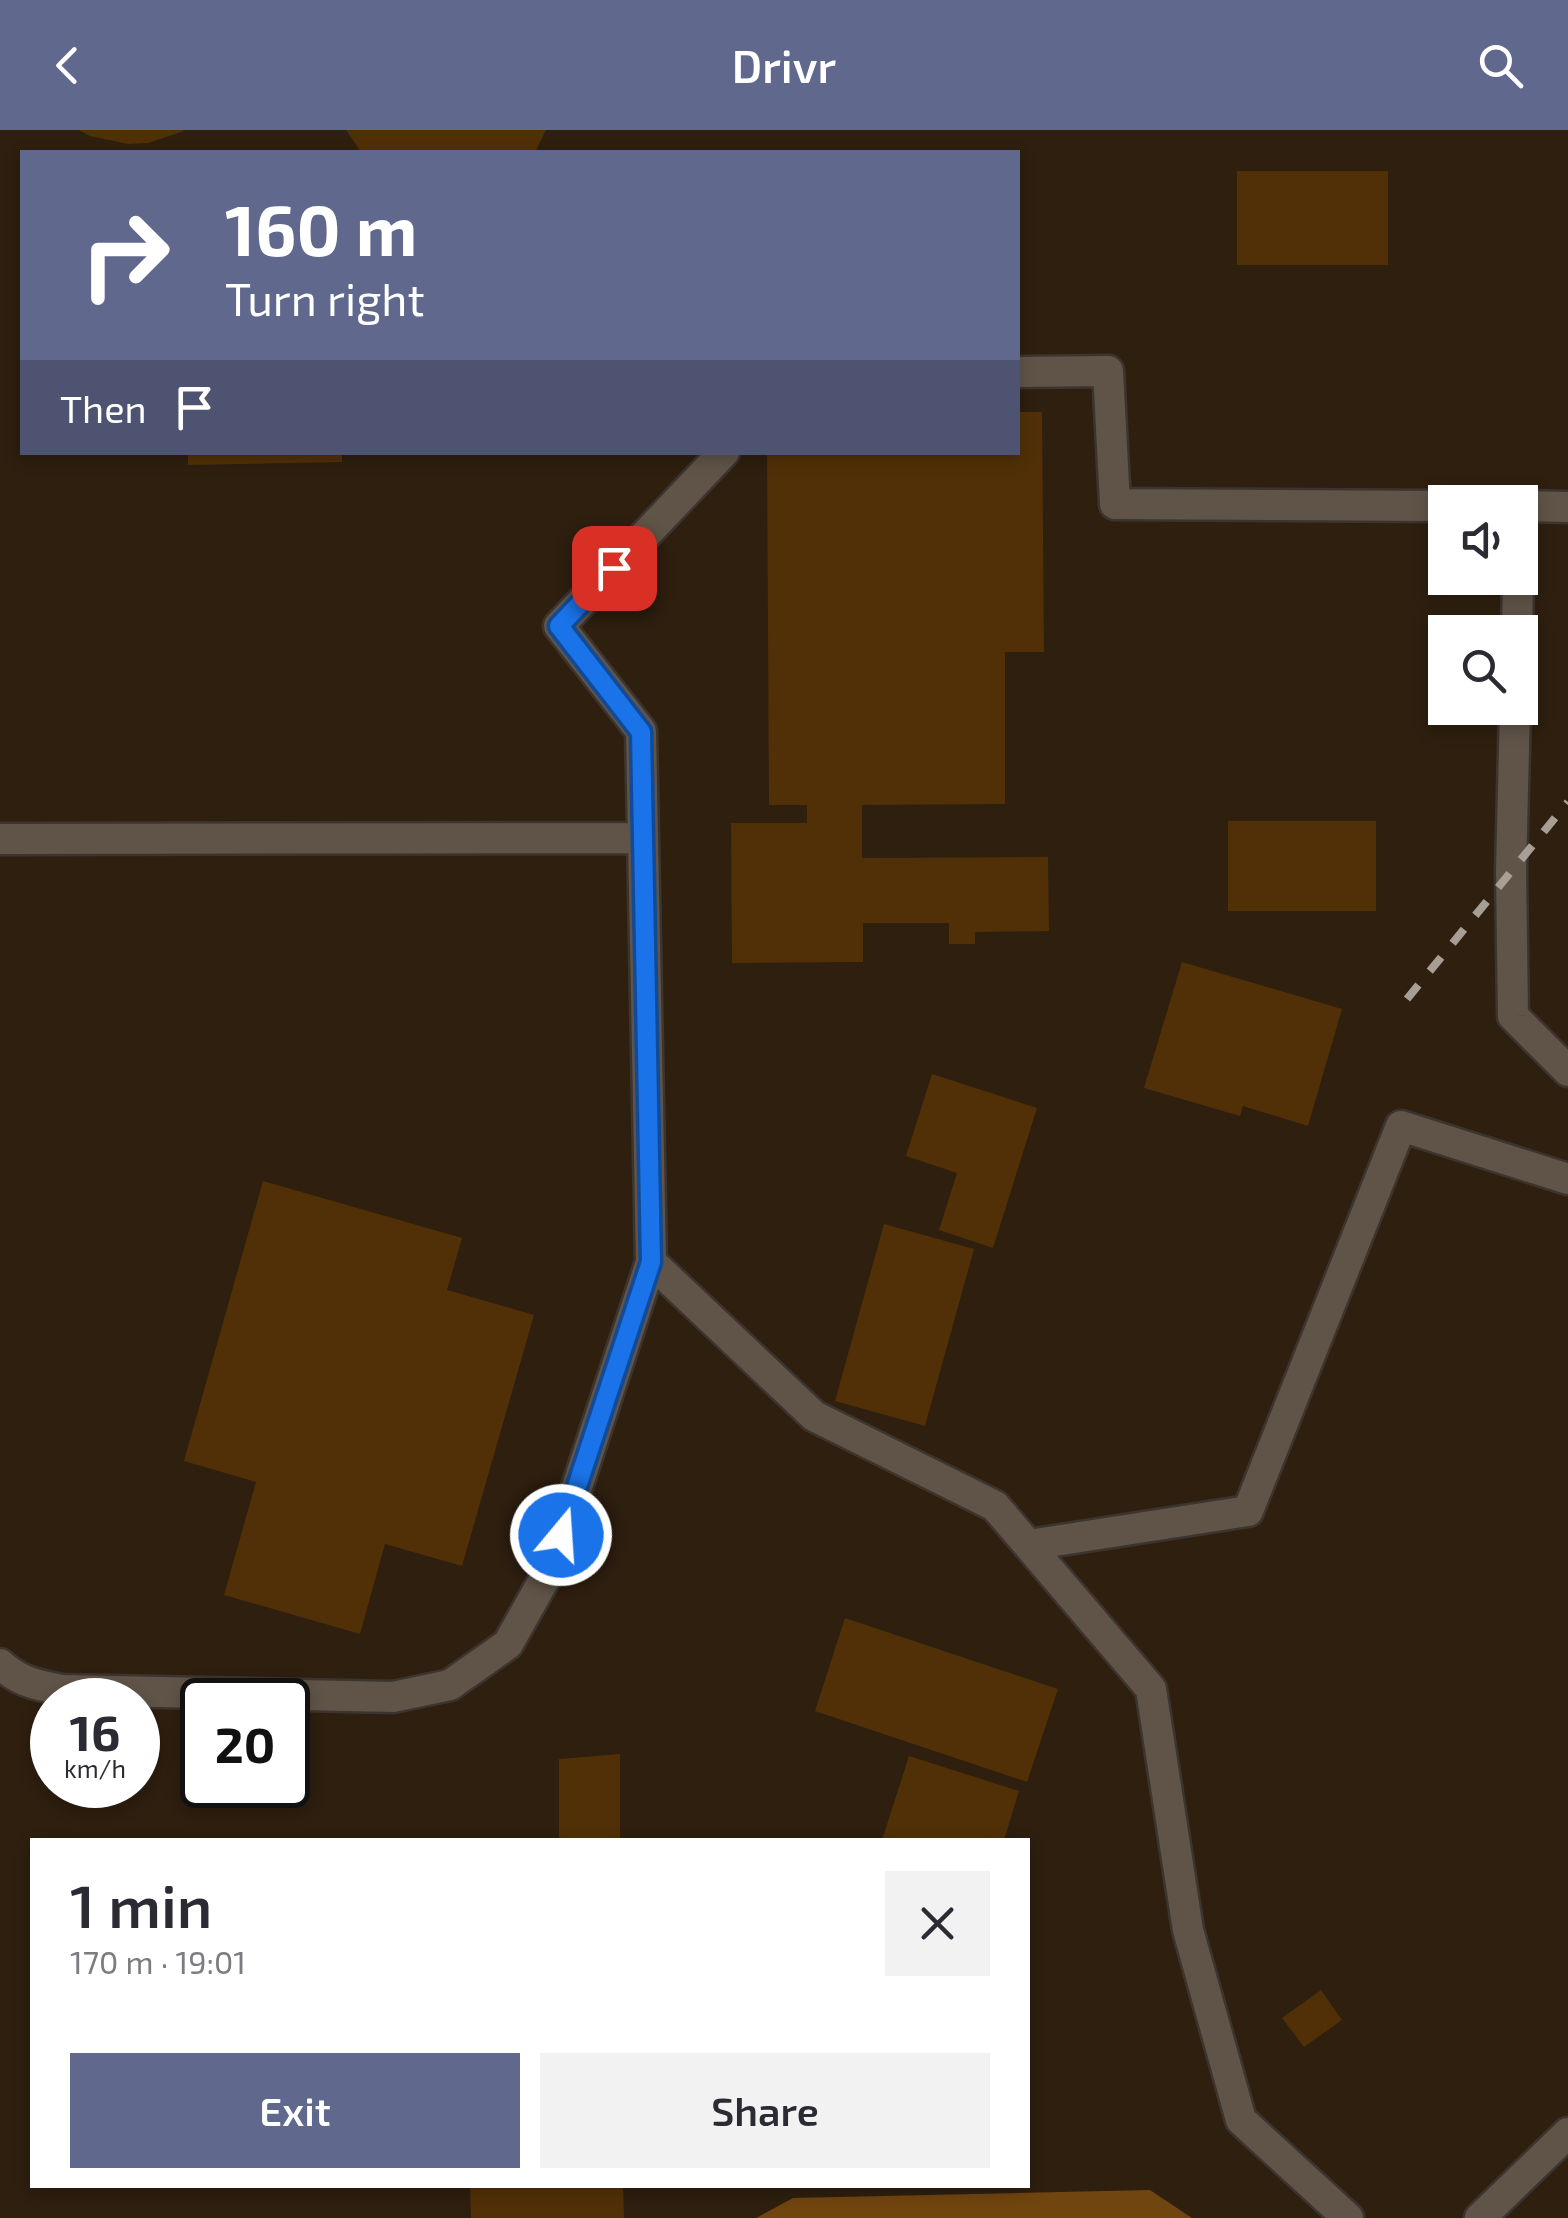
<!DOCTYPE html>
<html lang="en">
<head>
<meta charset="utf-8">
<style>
  body { margin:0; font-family:"Exo 2",sans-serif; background:#f2f2f3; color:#2b2b33; height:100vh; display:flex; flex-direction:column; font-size:38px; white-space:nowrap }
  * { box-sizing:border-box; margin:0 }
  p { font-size:32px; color:#7c7c81 }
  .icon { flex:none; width:55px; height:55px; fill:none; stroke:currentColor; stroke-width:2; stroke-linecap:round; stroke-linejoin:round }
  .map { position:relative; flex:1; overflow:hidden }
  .panel { position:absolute; left:30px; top:1708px; width:1000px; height:350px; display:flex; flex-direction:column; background:#fff; border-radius:0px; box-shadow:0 5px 15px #0003 }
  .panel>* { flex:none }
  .hud { position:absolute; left:20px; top:20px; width:1000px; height:305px; border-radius:0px; box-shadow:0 5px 15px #0003; background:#61688d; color:#fff; overflow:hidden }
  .buttons { position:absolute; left:1428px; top:355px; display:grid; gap:20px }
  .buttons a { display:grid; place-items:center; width:110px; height:110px; border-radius:0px; background:#fff; box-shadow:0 5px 15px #0003; font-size:50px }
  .speed { position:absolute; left:30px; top:1548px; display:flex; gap:20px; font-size:50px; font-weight:700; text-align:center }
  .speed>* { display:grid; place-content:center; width:130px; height:130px; border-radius:50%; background:#fff; box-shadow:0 5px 15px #0003; line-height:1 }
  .speed small { font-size:25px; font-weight:400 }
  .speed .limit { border:5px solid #111; border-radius:15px; background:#fff; color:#111 }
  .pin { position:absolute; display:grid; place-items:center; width:85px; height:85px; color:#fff; margin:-42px; border-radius:20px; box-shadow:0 5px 15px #0006 }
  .me { position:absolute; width:110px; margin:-55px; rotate:18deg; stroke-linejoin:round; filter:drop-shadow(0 0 8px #0008) }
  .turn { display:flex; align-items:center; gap:35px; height:210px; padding:0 40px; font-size:45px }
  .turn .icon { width:130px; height:130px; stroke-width:2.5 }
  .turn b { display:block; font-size:70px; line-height:85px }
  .then { display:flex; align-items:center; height:95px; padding:0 40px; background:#0003; gap:20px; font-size:38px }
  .round { display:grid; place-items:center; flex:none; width:105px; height:105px; border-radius:0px; background:#f2f2f3 }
  .headline { display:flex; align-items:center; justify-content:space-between; height:170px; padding:0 40px }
  h1 { font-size:60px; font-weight:600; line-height:75px }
  .action { display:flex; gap:20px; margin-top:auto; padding:20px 40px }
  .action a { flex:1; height:115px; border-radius:0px; background:#61688d; color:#fff; font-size:40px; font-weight:600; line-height:115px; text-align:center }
  .action a+a { background:#f2f2f3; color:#2b2b33 }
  header { display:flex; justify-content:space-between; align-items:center; height:130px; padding:0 40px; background:#61688d; color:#fff; font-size:45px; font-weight:600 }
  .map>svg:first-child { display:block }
</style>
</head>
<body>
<header><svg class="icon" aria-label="back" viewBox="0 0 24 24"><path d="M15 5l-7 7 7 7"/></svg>Drivr<svg class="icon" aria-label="search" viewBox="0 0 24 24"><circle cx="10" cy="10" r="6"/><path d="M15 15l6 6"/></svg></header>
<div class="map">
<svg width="1568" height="2088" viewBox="0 0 1568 2088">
  <rect width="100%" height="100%" fill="#24190f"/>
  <!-- built -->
  <path fill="#2e1f0f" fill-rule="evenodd" d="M0,0H1568V2088H0ZM22,22H1018V322H22ZM1445,372H1520V448H1445ZM1445,502H1520V578H1445ZM52,1570H138V1655H52ZM202,1570H288V1655H202ZM32,1710H1028V2055H32Z"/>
  <!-- water -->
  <path fill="#71450f" d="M1150,2060L1192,2088H756L793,2068Z"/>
  <!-- building -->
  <path fill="#513007" d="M79,0H183L184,1L148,13L128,14L90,6Z
    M346,0H546L535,22H361Z
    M1237,41H1388V135H1237Z
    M1018,282H1042L1044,522H1005V674L862,675V728L1048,727L1049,801L975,802V814H949V793H863V832L732,833L731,693H807V675H769L767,322H1018Z
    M188,322H342V332L188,335Z
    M1228,691H1376V781H1228Z
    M1182,832L1342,879L1308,996L1243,976L1240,986L1144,958Z
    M932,944L1037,978L993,1118L939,1100L957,1043L906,1026Z
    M263,1051L462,1108L447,1160L534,1185L462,1436L385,1414L360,1504L224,1465L256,1352L184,1331Z
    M884,1094L974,1119L925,1296L835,1271Z
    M845,1488L1058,1559L1027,1652L815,1581Z
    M620,1624V1710H559V1629Z
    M909,1626L1019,1661L1004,1710H882Z
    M1321,1860L1342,1890L1304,1917L1282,1888Z
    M470,2055H623L624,2088H471Z"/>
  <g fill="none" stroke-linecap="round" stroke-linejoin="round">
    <defs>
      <path id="minor" d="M1018,242L1108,241L1115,374L1445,376
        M724,322L559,496L641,601L651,1132L814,1286L995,1376L1151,1559L1188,1800L1241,1990L1348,2088
        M1520,376L1568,377
        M1517,502L1518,448
        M1515,578L1511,741L1513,886L1568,941
        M0,709L643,708
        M1029,1415L1248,1381L1401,996L1568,1049
        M0,1534C19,1552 37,1555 62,1560L393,1567L450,1555L508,1514L550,1439L651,1132
        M1480,2088L1568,2003"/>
    </defs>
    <!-- minor casing -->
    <use href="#minor" stroke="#3c342f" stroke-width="35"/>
    <!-- minor -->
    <use href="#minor" stroke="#605448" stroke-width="30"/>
    <!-- rail -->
    <path stroke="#a79e96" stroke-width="8" stroke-dasharray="18 18" stroke-linecap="butt" d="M1407,869L1568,672"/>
  </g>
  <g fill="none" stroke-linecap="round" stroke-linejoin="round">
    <defs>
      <path id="route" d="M561,1405L651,1132L641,602L559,496L614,438"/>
    </defs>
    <!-- route casing -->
    <use href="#route" stroke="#114b97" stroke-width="25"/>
    <!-- route -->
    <use href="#route" stroke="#1a73e8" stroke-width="18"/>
  </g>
</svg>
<div class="buttons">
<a><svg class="icon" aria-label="sound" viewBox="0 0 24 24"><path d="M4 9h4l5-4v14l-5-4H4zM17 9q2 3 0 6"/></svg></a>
<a><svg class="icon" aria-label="search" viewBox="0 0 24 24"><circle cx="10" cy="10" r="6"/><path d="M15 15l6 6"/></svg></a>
</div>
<div class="speed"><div>16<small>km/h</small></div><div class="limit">20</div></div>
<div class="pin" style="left:614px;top:438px;background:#d93025"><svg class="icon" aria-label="arrive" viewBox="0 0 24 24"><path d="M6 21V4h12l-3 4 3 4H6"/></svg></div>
<svg class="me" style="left:561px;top:1405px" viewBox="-20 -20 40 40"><circle r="17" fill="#1a73e8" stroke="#fff" stroke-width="3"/><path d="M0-11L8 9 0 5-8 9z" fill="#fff"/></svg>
<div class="hud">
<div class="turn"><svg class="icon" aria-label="right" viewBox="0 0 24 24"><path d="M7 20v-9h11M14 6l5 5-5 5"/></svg><div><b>160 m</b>Turn right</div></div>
<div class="then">Then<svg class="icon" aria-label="arrive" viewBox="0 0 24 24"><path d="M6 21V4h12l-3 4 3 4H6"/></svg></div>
</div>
<section class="panel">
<div class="headline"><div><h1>1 min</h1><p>170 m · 19:01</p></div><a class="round"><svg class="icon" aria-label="close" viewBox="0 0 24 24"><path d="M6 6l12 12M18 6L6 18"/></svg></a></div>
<div class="action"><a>Exit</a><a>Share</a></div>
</section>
</div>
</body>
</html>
